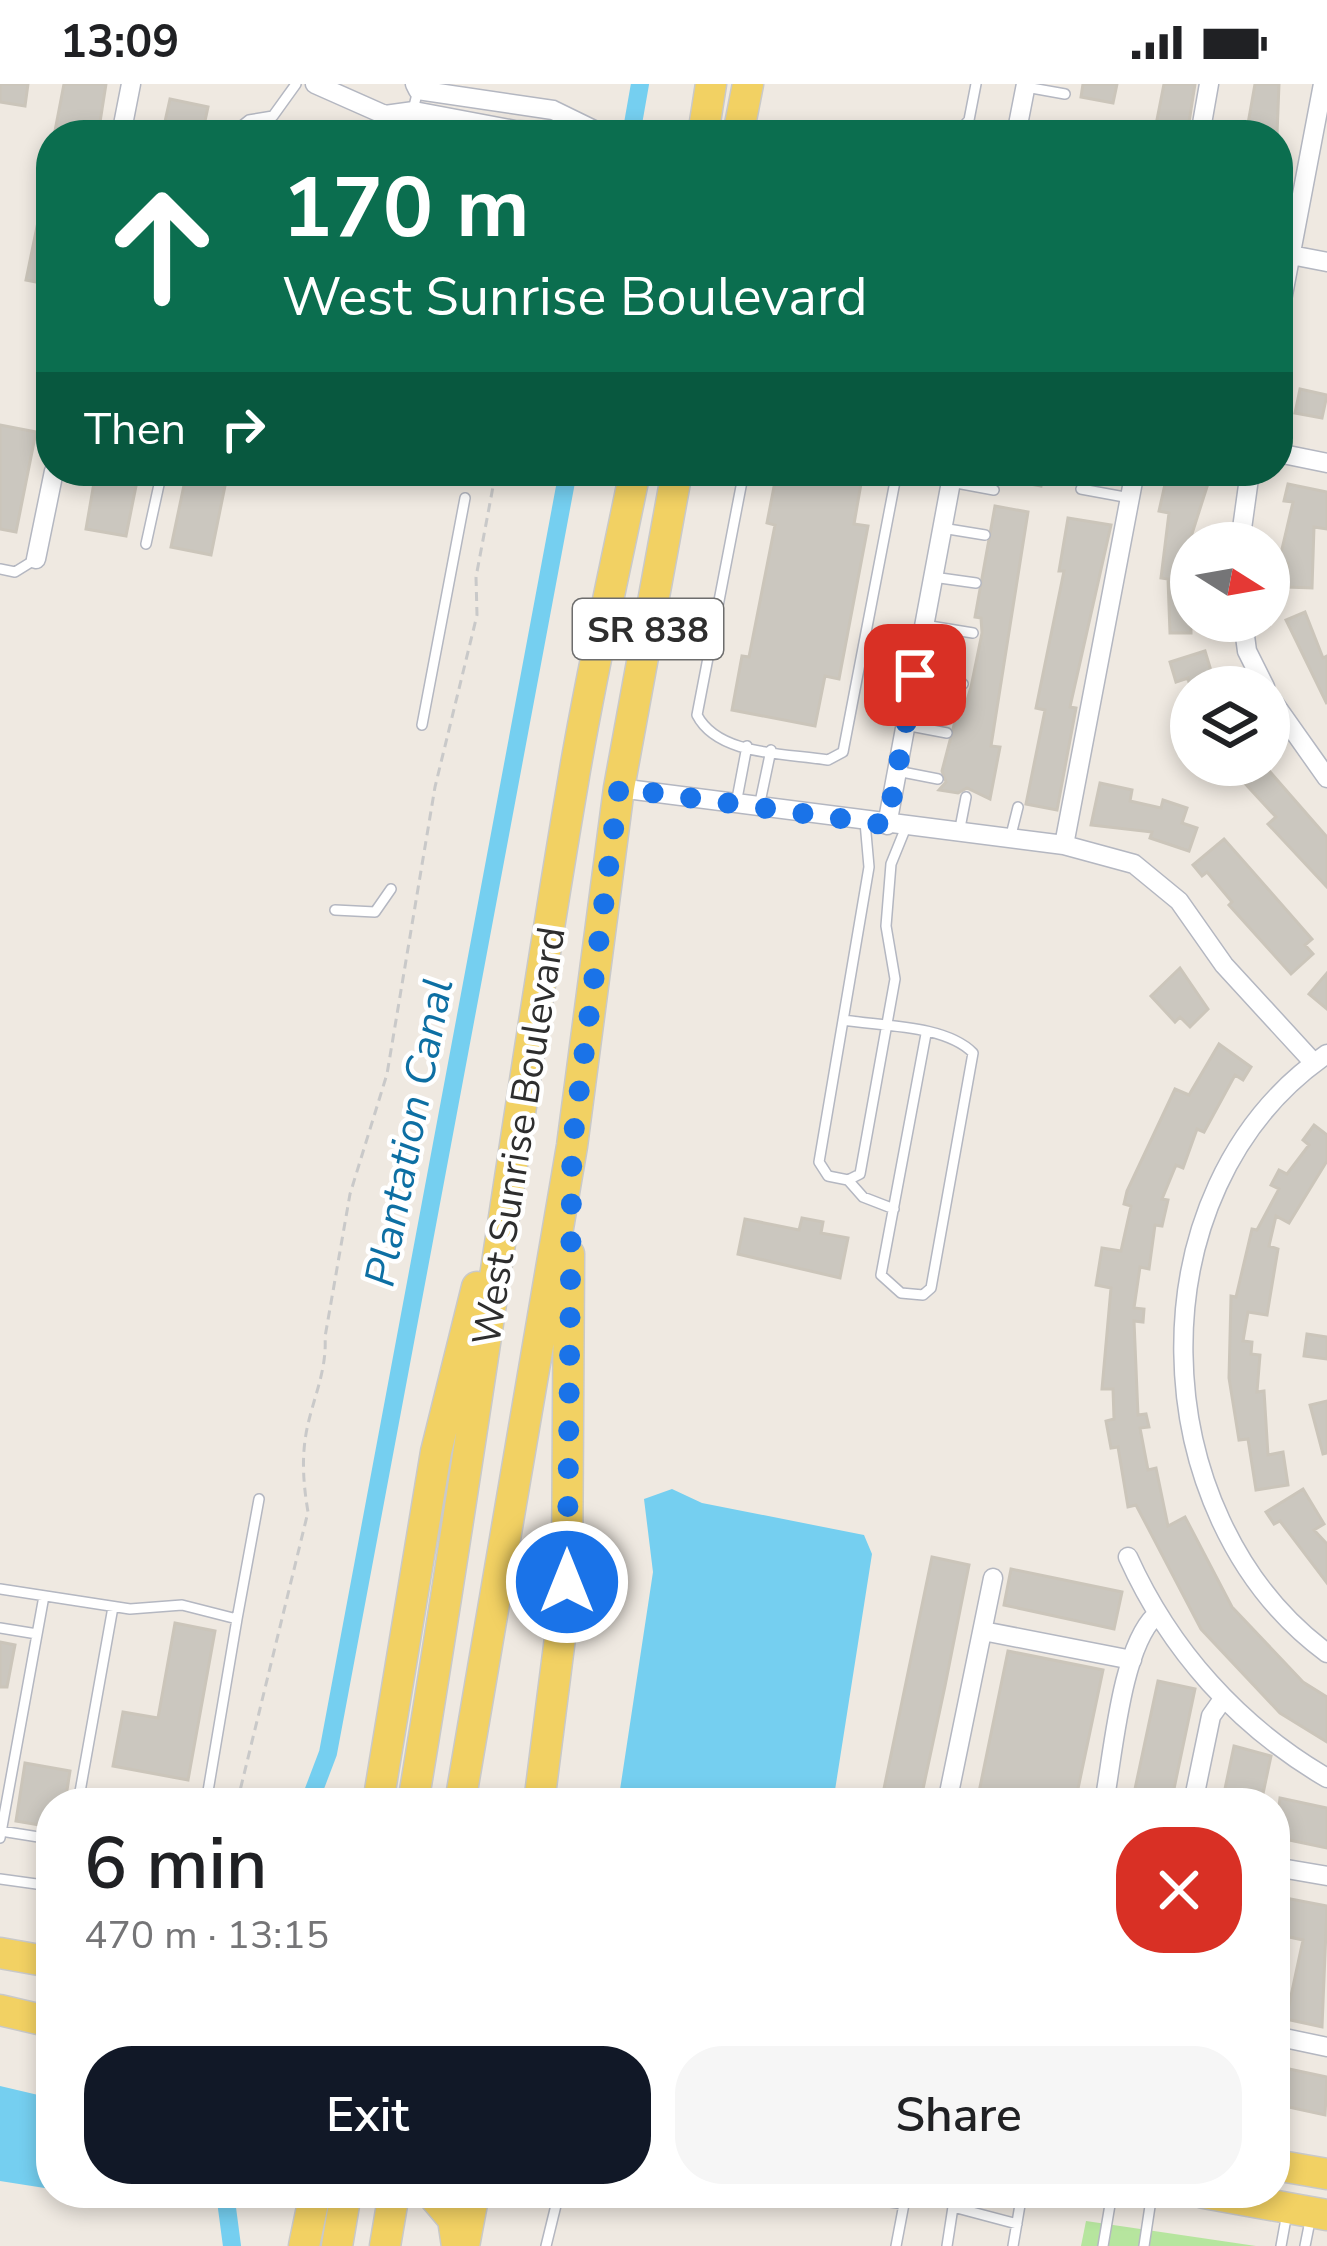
<!DOCTYPE html>
<html lang="en">
<head>
<meta charset="utf-8">
<style>
  body { margin:0; font-family:"Nunito Sans",sans-serif; background:#f6f6f6; color:#202124; height:100vh; display:flex; flex-direction:column; font-size:45px; white-space:nowrap }
  * { box-sizing:border-box; margin:0 }
  p { font-size:39px; color:#757577 }
  .icon { flex:none; width:66px; height:66px; fill:none; stroke:currentColor; stroke-width:2; stroke-linecap:round; stroke-linejoin:round }
  .map { position:relative; flex:1; overflow:hidden }
  .panel { position:absolute; left:36px; top:1704px; width:1254px; height:420px; display:flex; flex-direction:column; background:#fff; border-radius:48px; box-shadow:0 6px 18px #0003 }
  .panel>* { flex:none }
  .guide { position:absolute; left:36px; top:36px; width:1257px; height:366px; border-radius:48px; box-shadow:0 6px 18px #0003; background:#0b6e4f; color:#fff; overflow:hidden }
  .needle { width:78px; rotate:101deg }
  .fabs { position:absolute; left:1170px; top:438px; display:grid; gap:24px }
  .fabs a { display:grid; place-items:center; width:120px; height:120px; border-radius:50%; background:#fff; box-shadow:0 6px 18px #0003; font-size:60px }
  .pin { position:absolute; display:grid; place-items:center; width:102px; height:102px; color:#fff; margin:-51px; border-radius:24px; box-shadow:0 6px 18px #0006 }
  .me { position:absolute; width:132px; margin:-66px; rotate:0deg; stroke-linejoin:round; filter:drop-shadow(0 0 9px #0008) }
  .turn { display:flex; align-items:center; gap:42px; height:252px; padding:0 48px; font-size:54px }
  .turn .icon { width:156px; height:156px; stroke-width:2.5 }
  .turn b { display:block; font-size:84px; line-height:102px }
  .then { display:flex; align-items:center; height:114px; padding:0 48px; background:#0003; gap:24px; font-size:45px }
  .round { display:grid; place-items:center; flex:none; width:126px; height:126px; border-radius:48px; background:#f6f6f6 }
  .head { display:flex; align-items:center; justify-content:space-between; height:204px; padding:0 48px }
  h1 { font-size:72px; font-weight:600; line-height:90px }
  .action { display:flex; gap:24px; margin-top:auto; padding:24px 48px }
  .action a { flex:1; height:138px; border-radius:48px; background:#111827; color:#fff; font-size:48px; font-weight:600; line-height:138px; text-align:center }
  .action a+a { background:#f6f6f6; color:#202124 }
  .status { display:flex; justify-content:space-between; align-items:center; height:84px; padding:0 60px; background:#fff; direction:ltr }
  .status svg { height:33px; fill:currentColor }
  .map>svg:first-child { display:block }
</style>
</head>
<body>
<div class="status"><b>13:09</b><svg viewBox="0 0 49 12"><path d="M0 12V9h3v3zM5 12V6h3v6zM10 12V3h3v9zM15 12V0h3v12zM26 1h20v11H26zM47 4h2v5h-2z"/></svg></div>
<div class="map">
<svg width="1327" height="2162" viewBox="0 0 1327 2162">
  <rect width="100%" height="100%" fill="#efe9e1"/>
  <!-- green -->
  <path fill="#b6e59e" d="M1086,2137L1256,2162H1081Z"/>
  <!-- water -->
  <path fill="#75cff0" d="M672,1405L702,1419L864,1451L872,1470L833,1719H618L653,1488L644,1415Z
    M0,2002L51,2014V2105L0,2097Z"/>
  <g fill="none" stroke-linecap="round" stroke-linejoin="round">
    <!-- canal -->
    <path stroke="#75cff0" stroke-width="18" d="M631,51L640,0
      M309,1719L328,1669L568,387
      M225,2109L232,2162"/>
  </g>
  <!-- building -->
  <path fill="#cbc7bf" stroke="#cbc5ba" stroke-width="3" d="M0,0H28L25,22L0,18Z
    M64,0H106L98,51L55,47Z
    M1083,0H1117L1113,19L1081,13Z
    M1164,0H1195L1187,51H1154Z
    M1255,0H1279L1277,51H1246Z
    M170,15L208,23L202,51H162Z
    M45,104L51,105V201L26,196Z
    M1300,305L1327,311L1322,334L1295,329Z
    M0,341L36,348L16,448L0,445Z
    M96,387H139L126,452L86,445Z
    M187,387H228L211,471L171,463Z
    M777,387L862,394L854,440L868,442L839,595L825,592L815,642L732,626L742,572L749,573L775,441L767,439Z
    M998,387H1044L1041,402L997,394Z
    M1168,387H1212L1190,456L1191,549H1170L1168,495L1161,494L1169,429L1159,427Z
    M1288,400L1327,408V445L1314,443L1312,504L1287,503L1288,479L1279,478L1293,418L1284,417Z
    M995,422L1028,428L991,662L1000,663L990,715L967,704L958,709L939,706L946,698L942,687L959,622L965,623L971,603L982,549L981,534L975,533Z
    M1068,434L1111,441L1070,623L1076,624L1057,726L1026,720L1045,626L1036,624L1064,487H1059Z
    M1305,528L1323,574L1327,572V620L1286,536Z
    M1205,567L1216,603H1190L1188,594L1176,598L1170,578Z
    M1228,681H1264L1327,753V803L1268,740L1276,733Z
    M1100,699L1132,706L1130,717L1161,724L1163,716L1187,724L1182,739L1197,744L1189,767L1150,754L1152,748L1091,741Z
    M1224,755L1312,855L1305,861L1313,870L1291,890L1229,821L1232,818L1207,788L1202,792L1193,781Z
    M1180,884L1208,925L1190,943L1180,933L1175,938L1151,912Z
    M1327,889V925L1309,910Z
    M1219,960L1251,983L1243,996L1235,991L1204,1048L1197,1045L1183,1084L1176,1081L1162,1115L1168,1116L1162,1142L1155,1141L1149,1185L1140,1183L1134,1224L1144,1225L1143,1238L1134,1237L1138,1331L1146,1330L1149,1343L1140,1344L1148,1386L1156,1384L1168,1442L1185,1433L1232,1523L1303,1598L1327,1613V1658L1280,1629L1201,1545L1136,1421L1128,1423L1118,1363L1111,1364L1106,1337L1114,1335L1113,1305H1102L1111,1204L1096,1201L1102,1164L1121,1167L1131,1122L1124,1120L1127,1107L1175,1005L1189,1011Z
    M1314,1041L1327,1051V1077L1289,1139L1276,1132L1269,1162L1278,1165L1267,1231L1248,1228L1243,1257L1252,1258L1251,1270L1260,1271L1257,1308L1264,1307L1268,1371L1283,1368L1288,1401L1256,1406L1248,1355L1239,1356L1229,1294L1231,1212L1236,1213L1252,1145L1257,1146L1279,1105L1271,1101L1279,1086L1287,1090L1309,1061L1303,1056Z
    M802,1134L823,1138L821,1149L848,1154L840,1194L738,1170L745,1135L799,1146Z
    M1307,1250L1327,1253V1275L1304,1272Z
    M1327,1317V1369L1323,1370L1310,1321Z
    M1303,1405L1324,1440L1314,1446L1327,1460V1499L1280,1437L1274,1440L1266,1428Z
    M932,1473L969,1481L945,1602L920,1719H881Z
    M1011,1485L1122,1508L1114,1545L1004,1521Z
    M175,1539L215,1547L188,1696L113,1682L123,1628L158,1634Z
    M0,1558L15,1561L7,1603H0Z
    M1008,1567L1103,1586L1075,1719H1030L979,1708Z
    M1158,1597L1195,1605L1171,1719H1132Z
    M1234,1662L1271,1672L1261,1719H1222Z
    M25,1679L70,1687L65,1719H51V1743L16,1737Z
    M1280,1714L1327,1724V1764L1275,1753Z
    M1275,1812L1327,1822L1322,1943L1286,1935L1303,1856L1275,1850Z
    M1275,1982L1327,1993L1325,2031L1275,2020Z"/>
  <g fill="none" stroke-linecap="round" stroke-linejoin="round">
    <defs>
      <path id="lane" d="M1026,3L1065,10
        M230,51L249,36L273,32L296,0
        M393,51L396,39L406,36
        M415,51L411,34L418,6
        M956,51L969,36L976,0
        M744,387L697,631C718,672 786,669 828,676L843,668L897,387
        M951,398L994,406
        M1081,405L1130,414
        M942,444L985,451
        M146,460L162,387
        M0,485L15,488L36,475
        M933,493L976,499
        M924,541L973,549
        M915,591L963,600
        M422,641L465,414
        M905,641L947,649
        M897,687L938,695
        M736,720L747,662
        M759,723L771,666
        M865,738L869,783L819,1078L828,1092L848,1096L860,1090L895,895L886,842L891,780L906,743
        M959,749L966,713
        M1010,755L1018,723
        M335,826L375,828L391,805
        M843,936C881,942 946,941 973,969L931,1204L923,1211L901,1209L881,1191L926,950
        M848,1096L863,1113L894,1125
        M0,1505L130,1525L182,1521L237,1535L206,1719
        M237,1535L259,1415
        M0,1544L37,1550
        M78,1719L113,1523
        M1,1747L51,1755
        M0,1754L44,1512
        M0,1795L51,1802
        M828,2109L904,2120L896,2162
        M546,2162L559,2109
        M947,2162L953,2123L1017,2140
        M1013,2162L1022,2109
        M1103,2162L1112,2109
        M1144,2162L1152,2109
        M1281,2162L1287,2129
        M1305,2162L1311,2132"/>
      <path id="street" d="M315,0L385,31L414,27L515,46L614,51
        M415,0L418,6L553,26L594,46
        M121,51L131,0
        M1016,51L1026,0
        M1200,51L1209,0
        M1291,171L1327,178
        M1278,237L1323,0
        M1278,369L1327,379
        M1240,459L1250,387
        M36,475L54,387
        M1243,537L1247,567L1265,603
        M1269,612L1327,694
        M619,704L1064,761L1134,780L1179,817L1224,881L1314,979
        M887,741L953,387
        M1064,761L1135,387
        M1327,970C1130,1105 1141,1432 1327,1569
        M1128,1473C1170,1566 1238,1642 1327,1694
        M983,1547L1132,1576
        M947,1719L993,1494
        M1104,1719C1113,1672 1121,1565 1155,1532
        M1193,1719L1211,1632L1223,1615
        M1275,1783L1327,1792
        M1275,1952L1327,1963"/>
      <path id="primary" d="M703,51L711,0
        M738,51L748,0
        M378,1719L436,1368L477,1203
        M413,1719C470,1379 515,1038 573,698C590,594 614,491 635,387
        M460,1719L572,1062L619,704L677,387
        M539,1719L567,1499L569,1170
        M0,1869L51,1878
        M0,1926L51,1938
        M1275,2081L1327,2090
        M431,2109L453,2135L457,2162
        M1204,2109L1327,2131
        M304,2162L315,2109
        M337,2162L346,2109
        M385,2162L394,2109
        M464,2162L474,2109"/>
    </defs>
    <!-- lane casing -->
    <use href="#lane" stroke="#b4b7c1" stroke-width="12"/>
    <!-- street casing -->
    <use href="#street" stroke="#b4b7c1" stroke-width="21"/>
    <!-- primary casing -->
    <use href="#primary" stroke="#c9c9c9" stroke-width="33"/>
    <!-- path -->
    <path stroke="#c9c9c9" stroke-width="3" stroke-dasharray="9 6" stroke-linecap="butt" d="M237,1719L308,1428C303,1398 301,1370 308,1340C315,1310 327,1284 325,1253L350,1110L387,990L435,703L477,531L476,493L496,387"/>
    <!-- lane -->
    <use href="#lane" stroke="#fff" stroke-width="9"/>
    <!-- street -->
    <use href="#street" stroke="#fff" stroke-width="18"/>
    <!-- primary -->
    <use href="#primary" stroke="#f2d163" stroke-width="30"/>
  </g>
  <g fill="none" stroke-linecap="round" stroke-linejoin="round">
    <!-- route -->
    <path stroke="#1a73e8" stroke-width="21" stroke-dasharray="0 37.8" d="M567,1498L572,1062L619,704L887,741L915,591"/>
  </g>
  <g text-anchor="middle" stroke-width="9" stroke-linejoin="round" paint-order="stroke">
    <!-- shield labels -->
    <rect fill="#fff" stroke="#6d6d6d" stroke-width="3" x="573" y="515" width="150" height="60" rx="9"/>
    <g font-size="36" font-weight="bold" fill="#2e2e2e">
      <text x="648" y="558">SR 838</text>
    </g>
    <!-- street labels -->
    <g font-size="39" fill="#2e2e2e" stroke="#fff">
      <text transform="translate(518 1052) rotate(-81)" y="14">West Sunrise Boulevard</text>
    </g>
    <!-- water labels -->
    <g font-size="42" font-style="italic" fill="#0d6fa3" stroke="#fff">
      <text transform="translate(408 1048) rotate(-79)" y="15">Plantation Canal</text>
    </g>
  </g>
</svg>
<div class="fabs">
<a><svg class="needle" viewBox="-14 -14 28 28"><path d="M0-13l5 13h-10z" fill="#e53935"/><path d="M0 13l5-13h-10z" fill="#757577"/></svg></a>
<a><svg class="icon" aria-label="layers" viewBox="0 0 24 24"><path d="M12 4l9 5-9 5-9-5zM3 14l9 5 9-5"/></svg></a>
</div>
<div class="pin" style="left:915px;top:591px;background:#d93025"><svg class="icon" aria-label="arrive" viewBox="0 0 24 24"><path d="M6 21V4h12l-3 4 3 4H6"/></svg></div>
<svg class="me" style="left:567px;top:1498px" viewBox="-20 -20 40 40"><circle r="17" fill="#1a73e8" stroke="#fff" stroke-width="3"/><path d="M0-11L8 9 0 5-8 9z" fill="#fff"/></svg>
<div class="guide">
<div class="turn"><svg class="icon" aria-label="ahead" viewBox="0 0 24 24"><path d="M12 20V5M6 11l6-6 6 6"/></svg><div><b>170 m</b>West Sunrise Boulevard</div></div>
<div class="then">Then<svg class="icon" aria-label="right" viewBox="0 0 24 24"><path d="M7 20v-9h11M14 6l5 5-5 5"/></svg></div>
</div>
<section class="panel">
<div class="head"><div><h1>6 min</h1><p>470 m · 13:15</p></div><a class="round" style="background:#d93025;color:#fff"><svg class="icon" aria-label="close" viewBox="0 0 24 24"><path d="M6 6l12 12M18 6L6 18"/></svg></a></div>
<div class="action"><a>Exit</a><a>Share</a></div>
</section>
</div>
</body>
</html>
